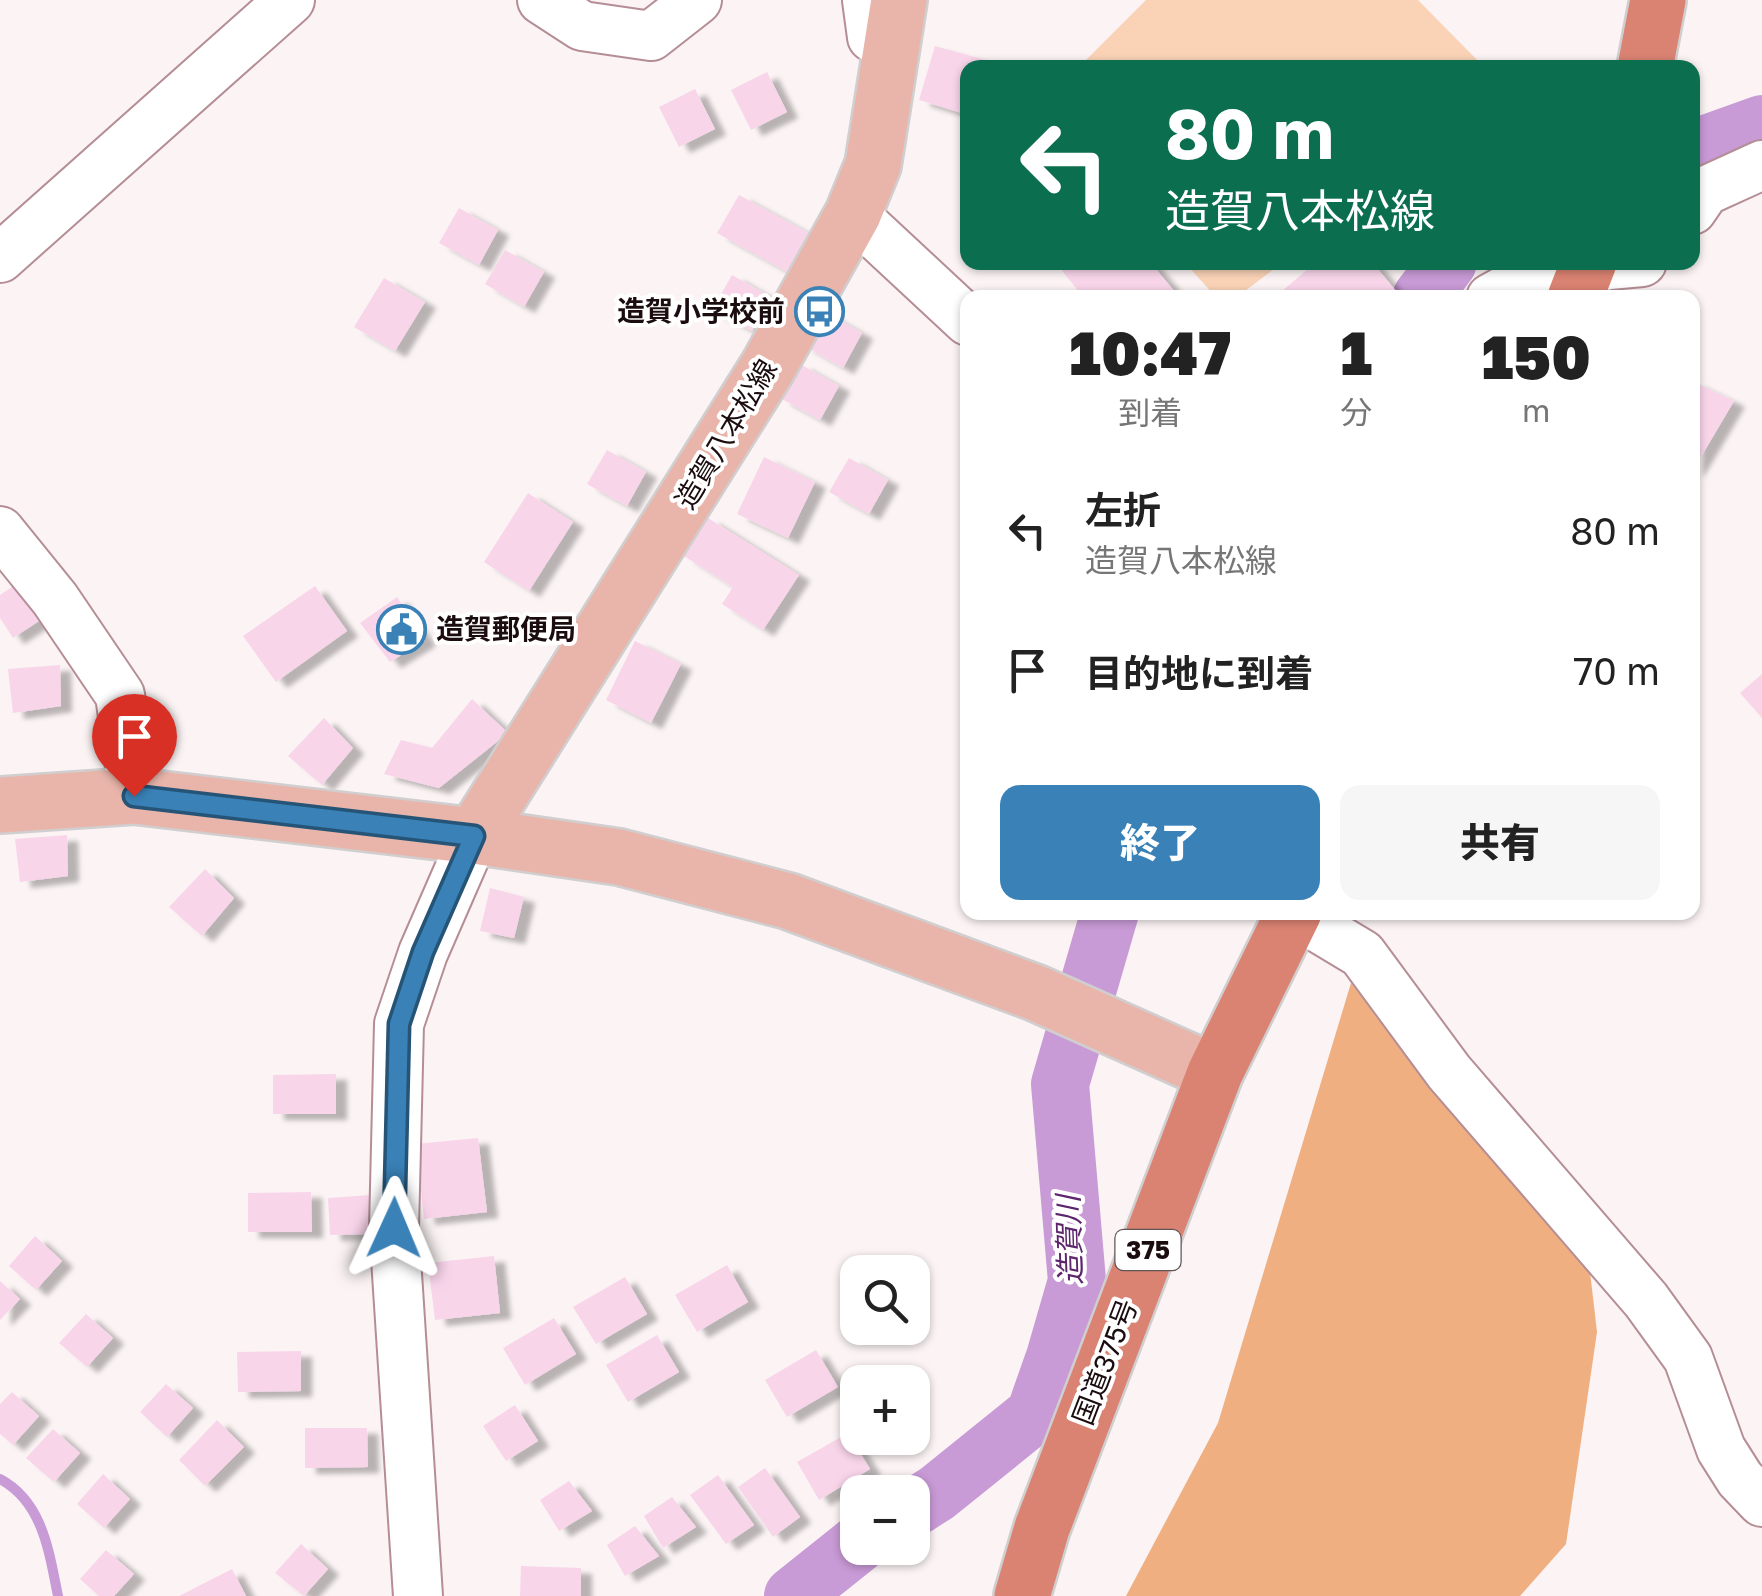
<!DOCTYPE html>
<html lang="ja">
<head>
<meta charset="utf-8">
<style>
  body { margin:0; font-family:"Golos Text","Noto Sans JP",sans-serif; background:#f6f6f6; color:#222; height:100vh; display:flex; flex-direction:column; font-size:38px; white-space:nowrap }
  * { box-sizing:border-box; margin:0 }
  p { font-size:32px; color:#767676 }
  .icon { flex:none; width:55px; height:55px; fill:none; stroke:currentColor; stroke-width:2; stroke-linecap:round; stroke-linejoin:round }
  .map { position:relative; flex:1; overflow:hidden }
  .drawer { position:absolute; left:960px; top:290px; width:740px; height:630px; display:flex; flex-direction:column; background:#fff; border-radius:20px; box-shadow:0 2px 8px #0004 }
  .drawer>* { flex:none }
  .top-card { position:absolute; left:960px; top:60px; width:740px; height:210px; border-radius:20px; box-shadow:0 2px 8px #0004; background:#0b6e4f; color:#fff; overflow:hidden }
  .fabs { position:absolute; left:840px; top:1255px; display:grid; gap:20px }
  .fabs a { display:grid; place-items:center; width:90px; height:90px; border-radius:20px; background:#fff; box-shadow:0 2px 8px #0004; font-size:50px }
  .pin { position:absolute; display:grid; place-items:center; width:85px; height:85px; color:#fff; margin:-102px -42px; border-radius:50% 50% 50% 0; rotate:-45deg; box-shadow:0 0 10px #0007 }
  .pin .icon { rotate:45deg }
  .me { position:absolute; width:110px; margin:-55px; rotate:1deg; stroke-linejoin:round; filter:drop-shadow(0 0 8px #0008) }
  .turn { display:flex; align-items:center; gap:35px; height:210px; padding:0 40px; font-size:45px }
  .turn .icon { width:130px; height:130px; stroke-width:2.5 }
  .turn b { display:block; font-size:70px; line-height:85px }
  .eta { display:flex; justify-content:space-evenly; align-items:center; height:170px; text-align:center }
  .eta b { font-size:60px; font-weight:800; line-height:70px }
  .primary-button { display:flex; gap:20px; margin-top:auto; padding:20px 40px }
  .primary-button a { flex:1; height:115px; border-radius:20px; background:#3981b6; color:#fff; font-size:40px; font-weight:800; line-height:115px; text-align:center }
  .primary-button a+a { background:#f6f6f6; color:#222 }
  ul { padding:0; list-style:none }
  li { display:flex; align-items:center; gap:30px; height:140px; padding:0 40px }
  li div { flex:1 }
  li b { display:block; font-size:38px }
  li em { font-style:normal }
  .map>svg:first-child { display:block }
</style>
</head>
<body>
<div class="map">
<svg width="1762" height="1596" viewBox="0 0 1762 1596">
  <defs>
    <filter id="shadow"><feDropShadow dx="11" dy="6" stdDeviation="2.5" flood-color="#0004"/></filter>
  </defs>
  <rect width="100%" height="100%" fill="#fbf3f4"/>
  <!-- green -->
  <path fill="#fad3b7" d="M1146,0H1418L1484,67H1079Z
    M1185,263H1282L1237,297H1216Z"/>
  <!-- forest -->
  <path fill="#efaf80" d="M1351,983L1590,1272L1597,1332L1566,1544L1520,1596H1126L1218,1423Z"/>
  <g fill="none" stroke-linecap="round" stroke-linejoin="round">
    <!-- stream -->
    <path stroke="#c89ad6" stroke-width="10" d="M0,1479C43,1502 49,1552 58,1596"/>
    <!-- river -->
    <path stroke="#c89ad6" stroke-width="58" d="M1692,149L1762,124
      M1421,298L1448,262
      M912,1509L937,1493L1035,1414L1055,1357L1077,1281L1060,1084L1110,912
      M793,1596L858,1544"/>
  </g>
  <!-- building -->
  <path fill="#f9d5ea" filter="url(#shadow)" d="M935,46L993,62V68H968V115L919,100Z
    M767,72L787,112L751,130L731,90Z
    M695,89L715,129L679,147L659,107Z
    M739,195L812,235L791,274L717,233Z
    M459,208L498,230L479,265L439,243Z
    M505,250L544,272L524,307L485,284Z
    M1055,262H1150L1180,298H1084Z
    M1316,262H1372L1396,291L1388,298H1274Z
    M732,275L771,297L752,331L712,310Z
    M384,278L425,302L395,351L354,327Z
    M823,311L862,333L843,368L803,345Z
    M800,364L839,386L820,420L780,398Z
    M1692,381L1734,401L1692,472Z
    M607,450L646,472L627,506L587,484Z
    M764,457L815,482L788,538L737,514Z
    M849,458L888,480L869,514L829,492Z
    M528,493L573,522L529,591L484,562Z
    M708,518L799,575L763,630L722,604L733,587L684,556Z
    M18,583L42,619L13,638L0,618V595Z
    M315,586L347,631L276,682L243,636Z
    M397,597L425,640L390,662L360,623Z
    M635,641L681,664L651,723L606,700Z
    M60,665L61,706L13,713L8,669Z
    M1762,674V718L1740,693Z
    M472,699L508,733L439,788L384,774L401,740L432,748Z
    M324,718L353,748L322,785L288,756Z
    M67,835L68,876L20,882L15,839Z
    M205,869L234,898L202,936L169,907Z
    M490,888L524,897L514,938L480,931Z
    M336,1074V1114H273V1075Z
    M478,1138L487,1212L424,1219L416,1144Z
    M311,1192L312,1232H248V1193Z
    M371,1195L373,1234L330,1235L328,1198Z
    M35,1236L62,1261L36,1290L9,1266Z
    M494,1256L500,1313L435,1320L428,1263Z
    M727,1265L748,1302L697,1332L675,1295Z
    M625,1277L647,1314L596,1344L573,1307Z
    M0,1281L20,1299L0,1320Z
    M86,1314L113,1338L87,1367L59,1343Z
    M554,1318L576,1354L525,1385L503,1348Z
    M657,1335L679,1372L628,1402L606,1365Z
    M816,1350L838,1387L787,1417L765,1380Z
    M301,1351V1391L238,1392L237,1352Z
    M166,1384L193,1408L167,1437L140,1412Z
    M12,1392L39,1416L13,1445L0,1434V1404Z
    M515,1405L538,1441L506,1461L483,1426Z
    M217,1420L244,1447L205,1486L179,1460Z
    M305,1428H367L368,1467L305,1468Z
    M53,1429L80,1453L54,1482L26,1458Z
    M848,1433L870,1469L819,1500L797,1462Z
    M765,1468L800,1517L773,1537L738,1487Z
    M103,1474L130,1499L104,1528L77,1504Z
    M718,1475L754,1525L726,1544L690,1495Z
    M569,1481L592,1511L559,1531L540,1500Z
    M672,1497L696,1527L663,1548L644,1516Z
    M635,1526L659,1556L625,1576L607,1545Z
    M301,1544L328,1569L304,1596L275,1573Z
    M106,1550L134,1574L114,1596H99L80,1579Z
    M521,1566L581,1568V1596H520Z
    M232,1569L246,1596H179Z"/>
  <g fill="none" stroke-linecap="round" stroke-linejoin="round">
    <defs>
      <path id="minor" d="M542,0L582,26L651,36L697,0
        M867,0L872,37L892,44
        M1692,210L1705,191L1762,165
        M853,214L968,321
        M0,258L290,0
        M1491,298L1522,281L1587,267L1642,262
        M0,531L55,599L120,695L134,796
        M1292,912L1362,954L1449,1072L1646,1300L1688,1358L1721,1449L1740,1479L1762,1502
        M418,1596L394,1228L399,1024L423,953L474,836"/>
      <path id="major" d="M0,805L134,796L474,836L619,857L788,901L1036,993L1215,1073
        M474,836L768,367L853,214L873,165L899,0"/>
      <path id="highway" d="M1645,68L1658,0
        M1575,298L1589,262
        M1022,1596L1042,1528L1215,1073L1294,912"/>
    </defs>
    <!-- minor casing -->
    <use href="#minor" stroke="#b58e95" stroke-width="52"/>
    <!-- major casing -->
    <use href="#major" stroke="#d1cecf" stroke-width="60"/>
    <!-- highway casing -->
    <use href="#highway" stroke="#d1cecf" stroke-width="60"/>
    <!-- minor -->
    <use href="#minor" stroke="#fff" stroke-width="48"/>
    <!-- major -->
    <use href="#major" stroke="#e9b5aa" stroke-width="55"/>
    <!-- highway -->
    <use href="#highway" stroke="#db8372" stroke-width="55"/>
  </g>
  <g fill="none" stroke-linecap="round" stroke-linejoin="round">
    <defs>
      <path id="route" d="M134,796L474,836L423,952L399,1024L394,1228"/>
    </defs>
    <!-- route casing -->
    <use href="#route" stroke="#255476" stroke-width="25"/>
    <!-- route -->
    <use href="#route" stroke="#3981b6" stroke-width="18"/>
  </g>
  <!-- icons -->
  <defs>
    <symbol id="bus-ring" viewBox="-11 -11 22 22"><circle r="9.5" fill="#fff" stroke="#3981b6" stroke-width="1.5"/><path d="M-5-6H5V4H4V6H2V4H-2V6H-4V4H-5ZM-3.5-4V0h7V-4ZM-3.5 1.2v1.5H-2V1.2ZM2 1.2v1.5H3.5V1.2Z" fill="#3981b6"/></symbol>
    <symbol id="civic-ring" viewBox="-11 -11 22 22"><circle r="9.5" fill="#fff" stroke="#3981b6" stroke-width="1.5"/><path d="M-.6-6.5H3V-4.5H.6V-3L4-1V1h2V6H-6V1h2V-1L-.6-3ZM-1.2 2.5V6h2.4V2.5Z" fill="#3981b6"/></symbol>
  </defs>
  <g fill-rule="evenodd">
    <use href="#bus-ring" x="792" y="284" width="55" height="55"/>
    <use href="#civic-ring" x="374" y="602" width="55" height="55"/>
  </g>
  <g text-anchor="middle" stroke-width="8" stroke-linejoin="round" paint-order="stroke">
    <!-- shield labels -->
    <rect fill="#fff" stroke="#5f5557" stroke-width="2.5" x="1115.5" y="1230" width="65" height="40" rx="8"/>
    <g font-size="25" font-weight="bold" fill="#1a0c0f">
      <text x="1148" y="1259">375</text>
    </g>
    <!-- poi labels -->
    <g font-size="28" font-weight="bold" fill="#1a0c0f" stroke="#fff" text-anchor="end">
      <text x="785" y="321">造賀小学校前</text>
      <text x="436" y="639" text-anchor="start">造賀郵便局</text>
    </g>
    <!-- street labels -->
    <g font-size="28" fill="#1a0c0f" stroke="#fff">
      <text transform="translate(726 434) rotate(-59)" y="10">造賀八本松線</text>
      <text transform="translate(1105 1362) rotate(-69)" y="10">国道375号</text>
    </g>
    <!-- water labels -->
    <g font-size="30" font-style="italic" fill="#5c256c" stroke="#fff">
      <text transform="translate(1070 1240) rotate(-92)" y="10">造賀川</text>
    </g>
  </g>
</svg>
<div class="fabs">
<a><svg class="icon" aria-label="search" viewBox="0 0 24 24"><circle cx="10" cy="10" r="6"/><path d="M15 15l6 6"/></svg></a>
<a>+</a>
<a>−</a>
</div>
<div class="pin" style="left:134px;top:796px;background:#d93025"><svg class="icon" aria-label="arrive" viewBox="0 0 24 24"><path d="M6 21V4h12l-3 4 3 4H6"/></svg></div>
<svg class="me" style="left:394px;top:1228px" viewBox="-20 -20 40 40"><path d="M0-17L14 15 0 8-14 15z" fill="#3981b6" stroke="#fff" stroke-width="4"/></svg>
<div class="top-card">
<div class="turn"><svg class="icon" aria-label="left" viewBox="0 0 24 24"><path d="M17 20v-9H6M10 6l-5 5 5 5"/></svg><div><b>80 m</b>造賀八本松線</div></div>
</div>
<section class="drawer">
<div class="eta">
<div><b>10:47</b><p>到着</p></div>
<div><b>1</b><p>分</p></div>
<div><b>150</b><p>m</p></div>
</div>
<ul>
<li><svg class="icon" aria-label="left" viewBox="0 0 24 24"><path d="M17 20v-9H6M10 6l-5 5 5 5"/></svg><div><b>左折</b><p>造賀八本松線</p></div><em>80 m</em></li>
<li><svg class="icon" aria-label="arrive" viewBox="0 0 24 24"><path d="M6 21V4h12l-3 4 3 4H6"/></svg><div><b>目的地に到着</b></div><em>70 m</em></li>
</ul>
<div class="primary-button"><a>終了</a><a>共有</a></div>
</section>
</div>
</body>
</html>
